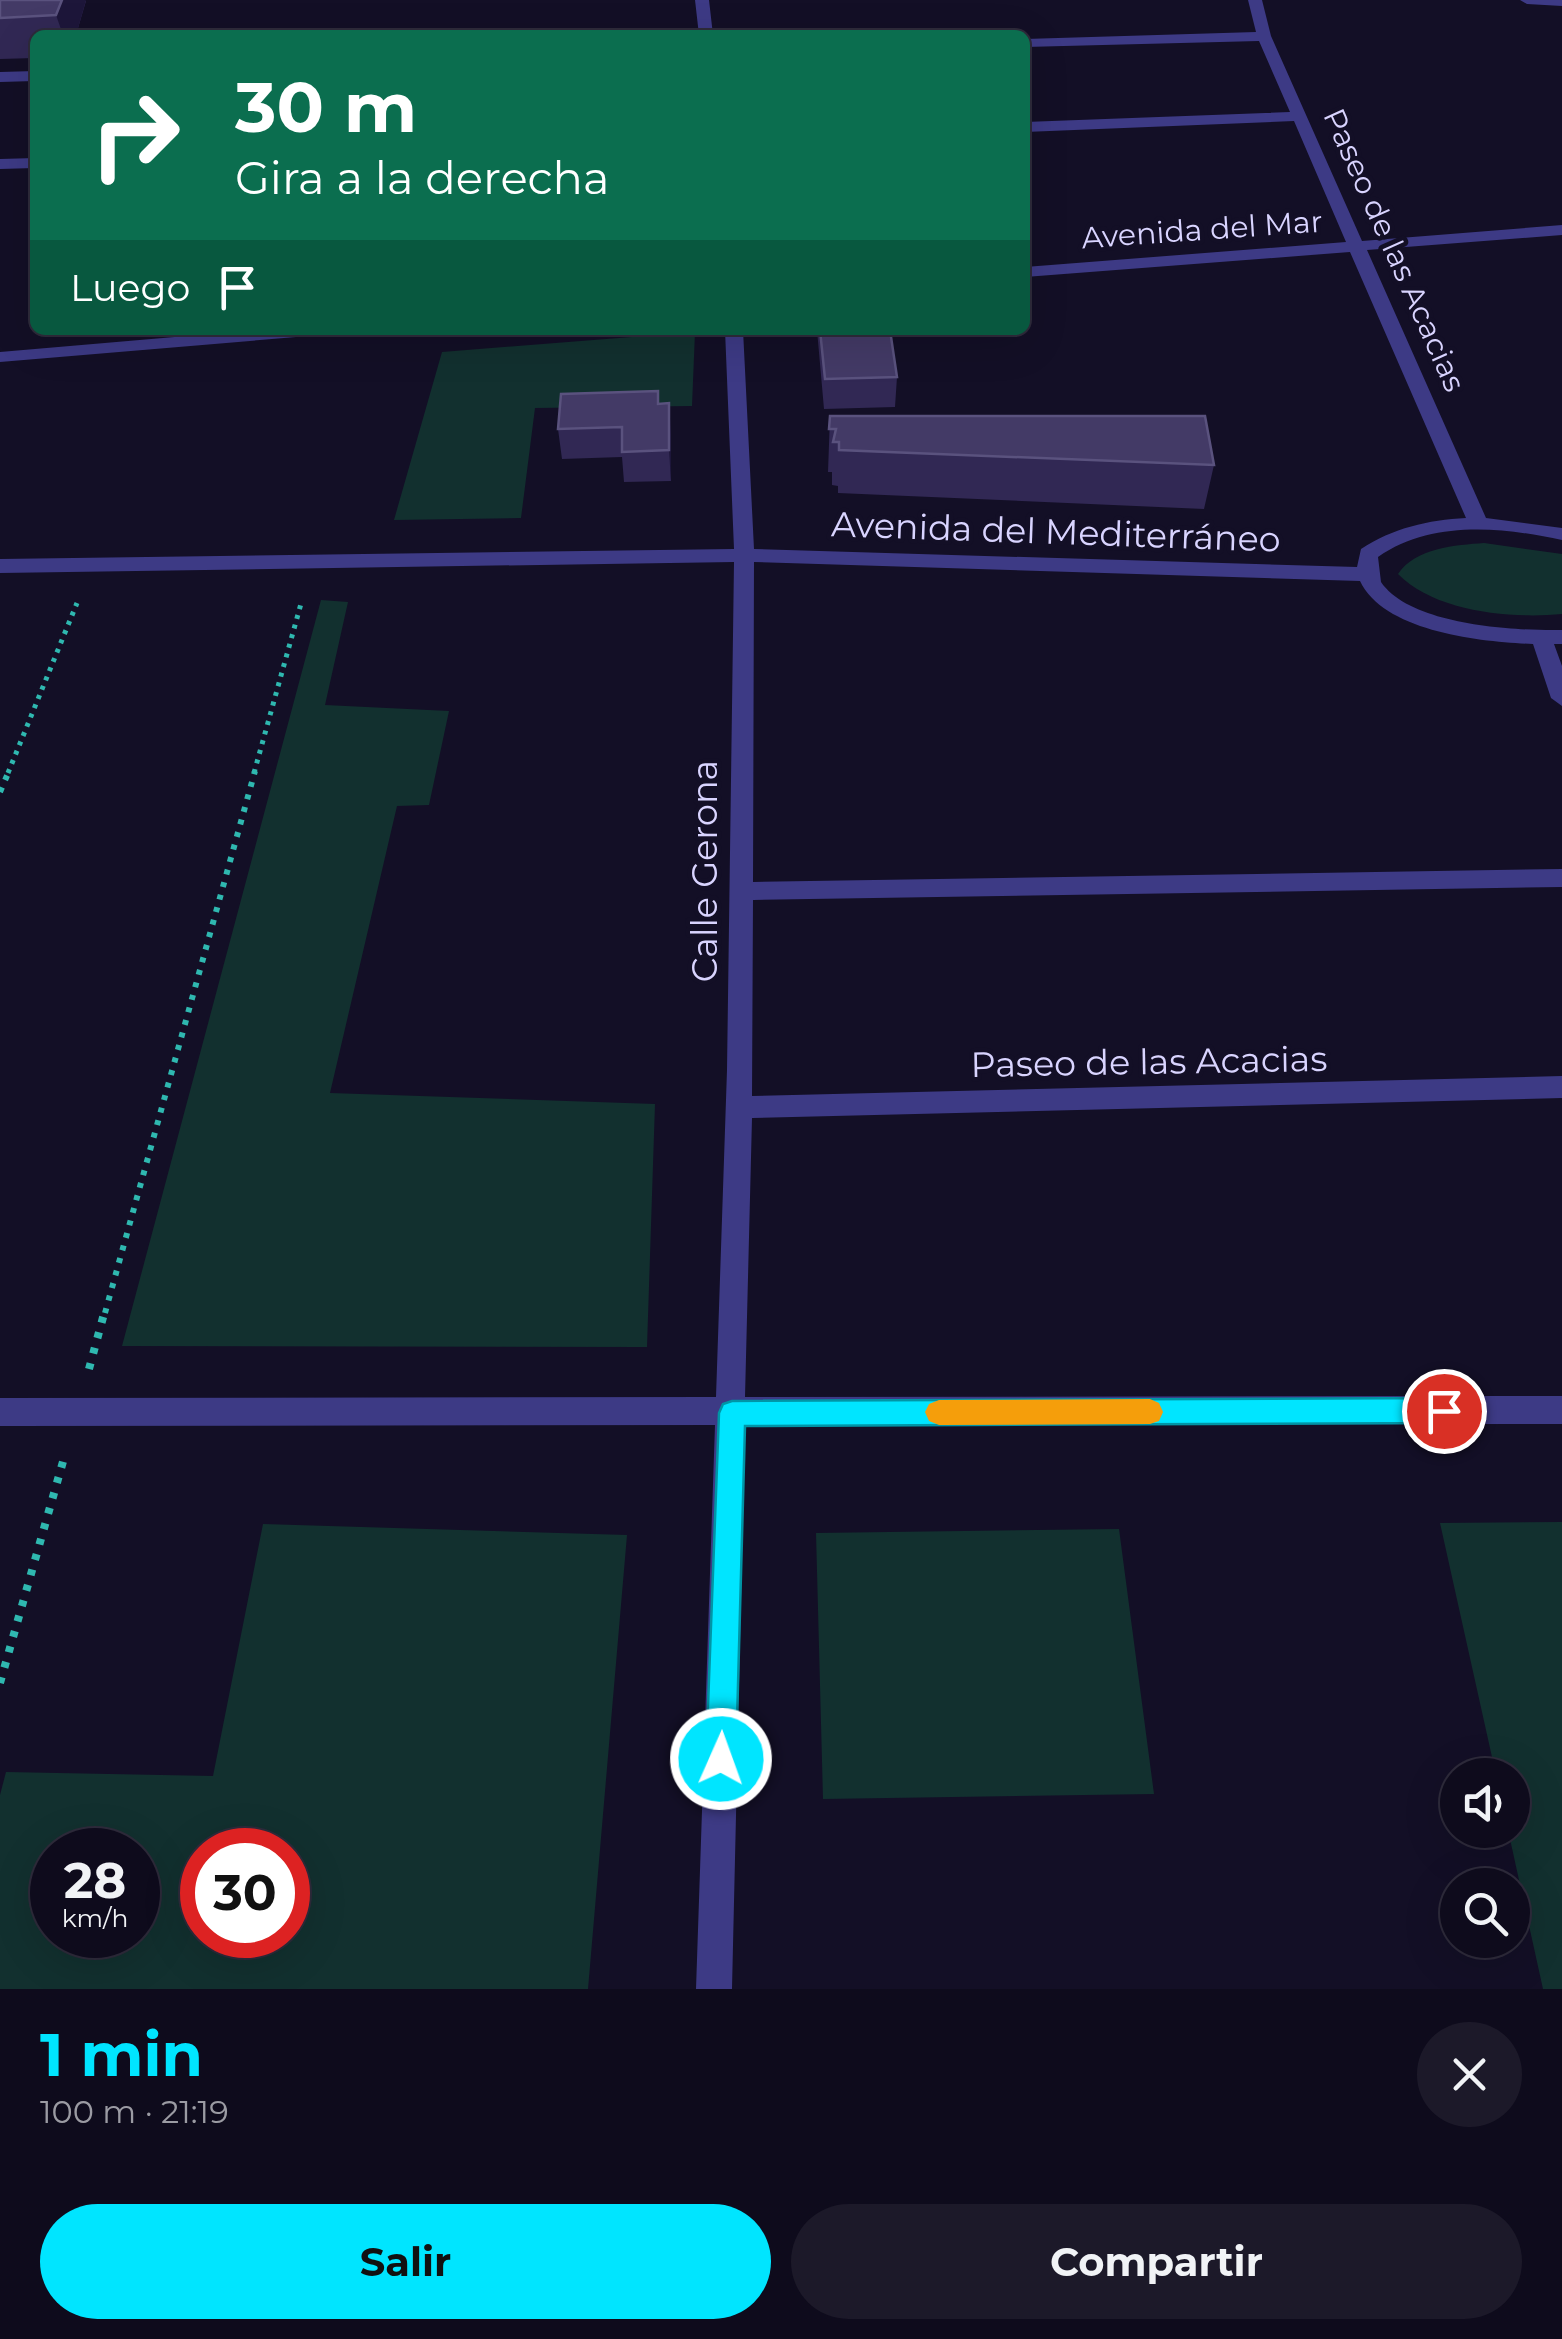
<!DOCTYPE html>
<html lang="es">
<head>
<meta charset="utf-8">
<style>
  body { margin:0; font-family:Montserrat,sans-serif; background:#1c1929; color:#f1f3f6; height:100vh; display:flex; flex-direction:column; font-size:38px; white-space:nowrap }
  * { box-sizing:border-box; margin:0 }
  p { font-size:32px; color:#9b9ba3 }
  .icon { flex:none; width:55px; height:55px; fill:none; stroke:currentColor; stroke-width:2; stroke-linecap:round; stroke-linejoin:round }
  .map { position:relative; height:1989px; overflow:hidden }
  .panel { display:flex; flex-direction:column; background:#0e0b1c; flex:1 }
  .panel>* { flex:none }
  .guide { position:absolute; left:30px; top:30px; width:1000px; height:305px; border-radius:15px; box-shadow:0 10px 40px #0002,0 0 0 2px #2e2b3b; background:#0b6e4f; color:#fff; overflow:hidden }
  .tools { position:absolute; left:1440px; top:1758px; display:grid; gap:20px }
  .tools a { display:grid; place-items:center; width:90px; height:90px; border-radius:50%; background:#0e0b1c; box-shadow:0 10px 40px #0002,0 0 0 2px #2e2b3b; font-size:50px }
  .speed { position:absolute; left:30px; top:1828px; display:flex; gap:20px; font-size:50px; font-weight:700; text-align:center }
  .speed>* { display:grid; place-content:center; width:130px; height:130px; border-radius:50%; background:#0e0b1c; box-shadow:0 10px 40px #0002,0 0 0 2px #2e2b3b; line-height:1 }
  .speed small { font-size:25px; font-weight:400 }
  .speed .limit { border:15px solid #d22; background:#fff; color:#111 }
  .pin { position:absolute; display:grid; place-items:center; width:85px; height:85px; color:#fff; margin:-42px; border:5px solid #fff; border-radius:50%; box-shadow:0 2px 10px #0007 }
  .me { position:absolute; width:110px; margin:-55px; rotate:2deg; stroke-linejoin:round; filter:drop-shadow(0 0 8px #0008) }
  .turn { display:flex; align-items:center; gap:35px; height:210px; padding:0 40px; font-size:45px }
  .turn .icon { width:130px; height:130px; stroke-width:2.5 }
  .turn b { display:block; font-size:70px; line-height:85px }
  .then { display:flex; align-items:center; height:95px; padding:0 40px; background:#0003; gap:20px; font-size:38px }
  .round { display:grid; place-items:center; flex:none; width:105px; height:105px; border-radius:52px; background:#1c1929 }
  .headline { display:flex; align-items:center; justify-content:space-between; height:170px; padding:0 40px }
  h1 { font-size:60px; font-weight:700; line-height:75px; color:#00e5ff }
  .button { display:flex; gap:20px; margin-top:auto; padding:20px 40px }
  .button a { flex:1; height:115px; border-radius:60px; background:#00e5ff; color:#111; font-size:40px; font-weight:700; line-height:115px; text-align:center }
  .button a+a { background:#1c1929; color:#f1f3f6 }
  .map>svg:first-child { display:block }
</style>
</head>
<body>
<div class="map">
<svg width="1562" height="1989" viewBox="0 0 1562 1989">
  <rect width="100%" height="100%" fill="#130f26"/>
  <!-- green -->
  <path fill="#12302f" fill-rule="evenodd" d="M695,332L692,406L535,408L521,518L394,520L442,352Z
    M1484,543L1562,554V614C1512,619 1435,612 1398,574C1415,548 1456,545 1484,543Z
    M321,600L348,602L325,705L449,711L429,805L397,806L330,1093L655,1104L647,1347L122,1346Z
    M1562,1522V1989H1543L1508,1830H1512V1775H1496L1440,1523Z
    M263,1524L627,1535L588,1989H0V1795L6,1772L213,1776ZM52,1850H138V1935H52ZM288,1850V1935H202V1850Z
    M1119,1529L1154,1794L823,1799L816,1533Z"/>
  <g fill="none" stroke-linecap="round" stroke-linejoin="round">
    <!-- path-far2 -->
    <path stroke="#2fb8b0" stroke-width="5" stroke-dasharray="4 6" stroke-linecap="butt" d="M8,773L77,603
      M254,773L302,600"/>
    <!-- path-far1 -->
    <path stroke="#2fb8b0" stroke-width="6" stroke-dasharray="5 8" stroke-linecap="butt" d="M0,792L9,771
      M105,1313L255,771"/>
    <!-- path -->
    <path stroke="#2fb8b0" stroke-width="8" stroke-dasharray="6 10" stroke-linecap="butt" d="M89,1369L105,1310
      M0,1683L64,1458"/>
    <!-- minor -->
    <path fill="#3d3a85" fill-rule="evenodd" d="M695,0H709L713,35H699Z
      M1248,0H1262L1271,36L1362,241L1562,225V235L1367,250L1486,518L1562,528V540C1502,527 1431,520 1378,557L1381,582C1410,625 1514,631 1562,630V644H1554L1562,666V706L1551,698L1533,644C1482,642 1384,632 1360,581L754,562L753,882L1562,869V887L753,900L752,1096L1562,1076V1098L752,1118L745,1397L1562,1396V1424L745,1425L732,1989H696L715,1425L0,1426V1398L716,1397L727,1070L734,562L0,573V559L734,549L725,330H743L754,549L1357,567L1361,549C1393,528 1428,520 1466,518L1350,252L1025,277V267L1346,242L1294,121L1025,132V122L1290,112L1259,41L1025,47V39L1256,32Z
      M1520,0H1562V6L1527,4Z
      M35,71V81L0,82V72Z
      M35,158V168L0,169V159Z
      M256,330H329L320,335L0,362V352Z"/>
  </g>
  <!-- wall -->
  <path fill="#312854" d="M0,0L86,1L76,35H35V58L0,59Z
    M817,330H890L897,377L895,407L824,409Z
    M669,403L671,481L624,482L622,457L562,459L558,429L659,404Z
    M830,416L1214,465L1204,509L838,493V486L832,485V472H828Z"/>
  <!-- shaded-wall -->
  <path fill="#1d163a" d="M62,0H86L76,35H63L56,15Z
    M669,403L671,434V481L669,450Z"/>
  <!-- building -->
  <path fill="#433a66" stroke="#5a527e" stroke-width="2.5" d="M0,0H62L56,15L0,18Z
    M820,330H890L897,377L825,379Z
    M658,391V404L669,403V450L622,452V427L558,429L561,394Z
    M830,416H1205L1214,465L839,450V442H833L836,429H829Z"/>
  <!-- route -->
  <path fill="#00e5ff" stroke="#0095a6" stroke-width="2.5" d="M1444,1398L1453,1402L1457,1411L1453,1420L1444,1423L745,1426L736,1759L732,1769L721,1774L711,1769L706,1759L719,1413L723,1404L732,1401Z"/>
  <!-- slow -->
  <path fill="#f59e0b" d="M1150,1399L1159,1403L1163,1412L1159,1421L1150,1424L939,1425L929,1421L925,1412L929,1404L939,1400Z"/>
  <g text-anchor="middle" stroke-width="9" stroke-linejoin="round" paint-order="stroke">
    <!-- far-street labels -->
    <g font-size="30" fill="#d9d4ff" stroke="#130f26">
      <text transform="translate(1202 230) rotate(-4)" y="10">Avenida del Mar</text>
      <text transform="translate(1394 250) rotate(66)" y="10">Paseo de las Acacias</text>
    </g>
    <!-- street labels -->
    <g font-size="35" fill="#d9d4ff" stroke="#130f26">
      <text transform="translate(1056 532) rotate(2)" y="12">Avenida del Mediterráneo</text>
      <text transform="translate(705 871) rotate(-90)" y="12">Calle Gerona</text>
      <text transform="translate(1149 1062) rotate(-1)" y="12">Paseo de las Acacias</text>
    </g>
  </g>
</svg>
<div class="tools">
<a><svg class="icon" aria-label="sound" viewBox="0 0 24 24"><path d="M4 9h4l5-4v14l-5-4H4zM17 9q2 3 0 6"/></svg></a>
<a><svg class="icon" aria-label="search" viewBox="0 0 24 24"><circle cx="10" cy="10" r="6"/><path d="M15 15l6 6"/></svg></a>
</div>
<div class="speed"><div>28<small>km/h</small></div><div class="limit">30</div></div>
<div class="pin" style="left:1444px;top:1411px;background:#d93025"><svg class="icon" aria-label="arrive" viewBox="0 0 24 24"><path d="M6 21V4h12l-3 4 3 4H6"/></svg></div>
<svg class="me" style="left:721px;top:1759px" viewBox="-20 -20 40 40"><circle r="17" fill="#00e5ff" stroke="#fff" stroke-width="3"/><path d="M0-11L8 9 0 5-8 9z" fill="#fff"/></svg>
<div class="guide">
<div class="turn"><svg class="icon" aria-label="right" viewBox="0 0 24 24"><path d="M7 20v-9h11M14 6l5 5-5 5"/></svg><div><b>30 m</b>Gira a la derecha</div></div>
<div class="then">Luego<svg class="icon" aria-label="arrive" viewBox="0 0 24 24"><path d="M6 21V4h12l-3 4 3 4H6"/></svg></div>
</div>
</div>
<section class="panel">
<div class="headline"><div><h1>1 min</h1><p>100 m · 21:19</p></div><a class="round"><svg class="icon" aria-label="close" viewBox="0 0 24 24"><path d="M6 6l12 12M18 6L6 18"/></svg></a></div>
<div class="button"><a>Salir</a><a>Compartir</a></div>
</section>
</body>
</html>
